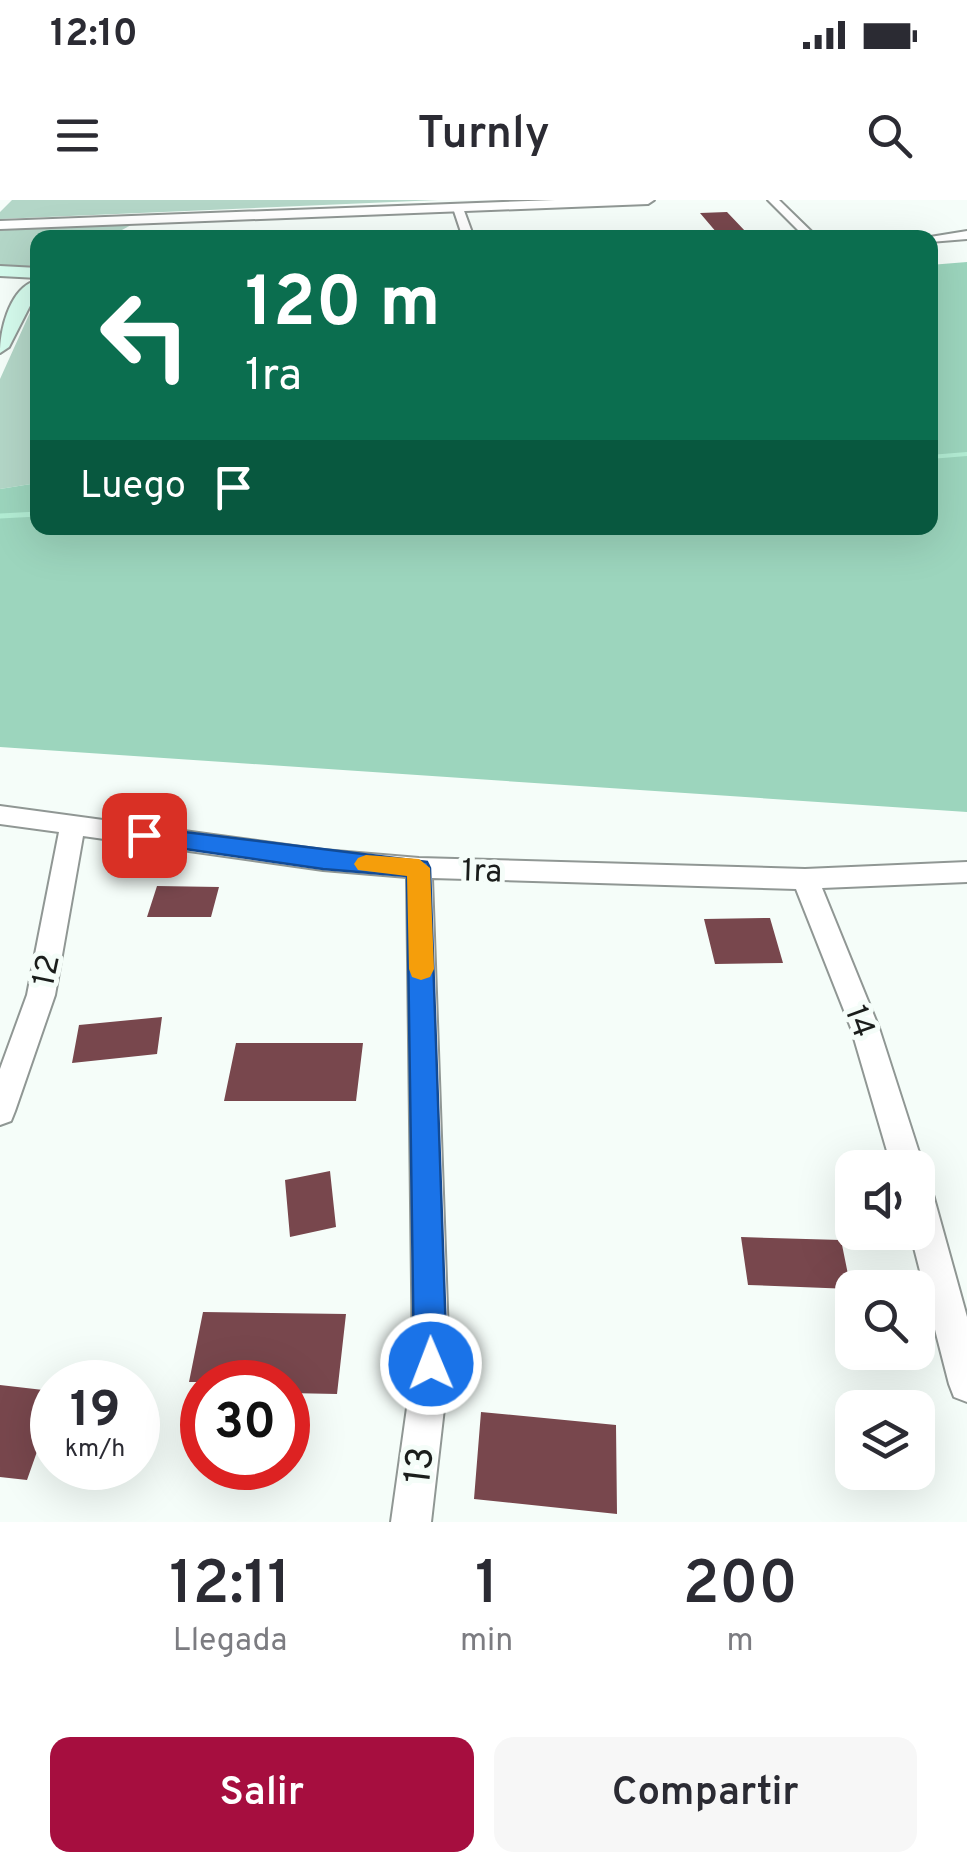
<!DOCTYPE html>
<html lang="es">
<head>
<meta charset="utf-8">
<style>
  body { margin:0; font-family:Overpass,sans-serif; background:#f7f7f7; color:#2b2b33; height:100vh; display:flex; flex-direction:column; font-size:38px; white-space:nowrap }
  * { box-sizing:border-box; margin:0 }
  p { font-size:32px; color:#7c7c81 }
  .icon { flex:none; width:55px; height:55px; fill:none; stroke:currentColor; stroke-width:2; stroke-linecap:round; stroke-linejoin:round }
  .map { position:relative; height:1322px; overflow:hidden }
  .side { display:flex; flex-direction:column; background:#fff; flex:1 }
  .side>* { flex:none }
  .top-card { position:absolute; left:30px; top:30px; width:908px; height:305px; border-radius:20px; box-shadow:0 10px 40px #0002; background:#0b6e4f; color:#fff; overflow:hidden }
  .tools { position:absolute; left:835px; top:950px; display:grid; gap:20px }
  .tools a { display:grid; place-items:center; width:100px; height:100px; border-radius:20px; background:#fff; box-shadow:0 10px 40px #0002; font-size:50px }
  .speed { position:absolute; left:30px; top:1160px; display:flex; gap:20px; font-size:50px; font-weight:700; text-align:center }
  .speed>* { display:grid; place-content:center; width:130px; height:130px; border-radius:50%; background:#fff; box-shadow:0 10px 40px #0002; line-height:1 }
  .speed small { font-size:25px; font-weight:400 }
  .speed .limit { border:15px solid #d22; background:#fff; color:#111 }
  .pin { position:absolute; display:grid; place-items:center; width:85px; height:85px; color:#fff; margin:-42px; border-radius:20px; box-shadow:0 5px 15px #0006 }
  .me { position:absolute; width:110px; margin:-55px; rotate:359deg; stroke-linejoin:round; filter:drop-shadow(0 0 8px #0008) }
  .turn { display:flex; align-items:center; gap:35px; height:210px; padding:0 50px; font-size:45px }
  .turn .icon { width:130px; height:130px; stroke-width:2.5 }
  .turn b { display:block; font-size:70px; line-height:85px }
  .then { display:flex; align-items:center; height:95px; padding:0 50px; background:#0003; gap:20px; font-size:38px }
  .eta { display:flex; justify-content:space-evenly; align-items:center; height:170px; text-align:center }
  .eta b { font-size:60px; font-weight:600; line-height:70px }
  .action { display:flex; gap:20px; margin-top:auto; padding:20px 50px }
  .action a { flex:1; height:115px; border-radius:20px; background:#a60e3f; color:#fff; font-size:40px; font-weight:600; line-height:115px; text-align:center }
  .action a+a { background:#f7f7f7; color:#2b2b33 }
  .status { display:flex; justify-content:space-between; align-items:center; height:70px; padding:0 50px; background:#fff; direction:ltr }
  .status svg { height:28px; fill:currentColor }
  header { display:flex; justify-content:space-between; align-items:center; height:130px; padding:0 50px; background:#fff; font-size:45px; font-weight:600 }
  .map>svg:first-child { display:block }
</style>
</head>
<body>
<div class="status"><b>12:10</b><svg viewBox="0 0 49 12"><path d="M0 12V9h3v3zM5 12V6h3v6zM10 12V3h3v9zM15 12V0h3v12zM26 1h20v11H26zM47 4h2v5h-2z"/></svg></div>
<header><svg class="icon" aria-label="menu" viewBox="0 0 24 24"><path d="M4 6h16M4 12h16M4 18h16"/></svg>Turnly<svg class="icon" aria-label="search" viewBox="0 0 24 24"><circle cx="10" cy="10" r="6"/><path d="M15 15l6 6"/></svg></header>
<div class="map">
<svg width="967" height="1322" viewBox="0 0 967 1322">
  <rect width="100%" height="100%" fill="#f5fdf9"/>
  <!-- green -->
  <path fill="#b3d6c7" d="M12,0H438L0,19V12Z
    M133,24L109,37L38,38L37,69L0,68V29Z
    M37,97V283L0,289V179Z"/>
  <!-- forest -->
  <path fill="#9cd5bd" d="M967,62V612L0,547V289L37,283L38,328H930V65Z"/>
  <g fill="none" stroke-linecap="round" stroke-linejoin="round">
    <!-- stream-far1 -->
    <path stroke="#b3edd4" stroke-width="4" d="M930,257L967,254"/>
    <!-- stream -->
    <path stroke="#b3edd4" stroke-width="5" d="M930,257L936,256
      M0,316L38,314"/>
  </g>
  <!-- building -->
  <path fill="#78474d" d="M727,12L746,32L717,33L700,13Z
    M157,686L219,687L211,717H147Z
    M770,718L783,763L715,764L704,719Z
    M162,817L157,854L72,863L79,825Z
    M236,843H363L356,901H224Z
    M330,971L336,1027L290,1037L285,980Z
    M741,1037L841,1040L851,1089L748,1085Z
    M203,1112L346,1114L337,1194L288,1193V1182H189Z
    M0,1185L52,1191V1209L27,1280L0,1277Z
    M481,1212L616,1225L617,1314L474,1299Z"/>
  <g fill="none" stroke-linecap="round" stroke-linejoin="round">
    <defs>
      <path id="minor" d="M768,0H779L818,38H806Z
        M458,5L463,8L474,38H463L453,8Z
        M0,606L323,650L419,658L805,669L967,662V682L822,688L879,828L924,968L918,980V968H892L851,828L796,689L432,678L449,1165L431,1322H391L413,1165L407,677L323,670L83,636L55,795L15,911L11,921L0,925V869L27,795L59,632L0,624Z
        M918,982L930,986L934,998L967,1117V1202L954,1197L949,1184L910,1032H918Z"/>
      <path id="tertiary" d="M555,0H654L648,4L0,29V21Z
        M967,31V39L930,42V38H924Z"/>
      <path id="secondary" d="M0,66L38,68V78L0,76Z
        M30,83L38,90L9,147L0,153C0,130 9,94 30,83Z"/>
    </defs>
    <!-- minor casing -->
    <use href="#minor" stroke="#909794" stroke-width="4"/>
    <!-- tertiary casing -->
    <use href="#tertiary" stroke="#909794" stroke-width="4"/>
    <!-- secondary casing -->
    <use href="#secondary" stroke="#909794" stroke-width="4"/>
    <!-- minor -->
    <use href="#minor" fill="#fff" fill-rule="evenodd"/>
    <!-- tertiary -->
    <use href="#tertiary" fill="#fff" fill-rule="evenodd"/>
    <!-- secondary -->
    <use href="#secondary" fill="#d5fbed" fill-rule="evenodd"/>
  </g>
  <!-- route -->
  <path fill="#1a73e8" stroke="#114b97" stroke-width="2.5" d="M144,627L427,662L430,668L447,1164L442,1176L431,1181L419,1176L414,1164L407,676L323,669L144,643L133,635Z"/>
  <!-- slow -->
  <path fill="#f59e0b" d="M366,655L419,659L430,668L434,769L430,777L421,780L412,777L409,769L407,676L358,670L354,664L358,658Z"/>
  <g text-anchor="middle" stroke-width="10" stroke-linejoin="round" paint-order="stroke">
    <!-- street labels -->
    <g font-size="32" fill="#1a1d1b" stroke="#f5fdf9">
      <text transform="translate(482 670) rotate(2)" y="11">1ra</text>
      <text transform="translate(45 770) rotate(-78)" y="11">12</text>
      <text transform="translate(861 821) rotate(70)" y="11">14</text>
    </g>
    <!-- near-street labels -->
    <g font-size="38" fill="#1a1d1b" stroke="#f5fdf9">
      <text transform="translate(418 1265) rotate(-83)" y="13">13</text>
    </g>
  </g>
</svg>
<div class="tools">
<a><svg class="icon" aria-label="sound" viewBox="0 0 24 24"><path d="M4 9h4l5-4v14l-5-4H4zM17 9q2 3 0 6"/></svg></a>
<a><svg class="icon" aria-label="search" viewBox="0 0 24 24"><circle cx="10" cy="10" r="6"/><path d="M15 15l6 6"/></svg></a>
<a><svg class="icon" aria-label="layers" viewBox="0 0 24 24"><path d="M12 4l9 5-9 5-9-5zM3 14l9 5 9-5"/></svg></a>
</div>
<div class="speed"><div>19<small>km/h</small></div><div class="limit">30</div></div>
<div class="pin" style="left:144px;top:635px;background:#d93025"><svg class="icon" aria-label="arrive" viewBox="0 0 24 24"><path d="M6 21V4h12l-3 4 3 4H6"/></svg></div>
<svg class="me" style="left:431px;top:1164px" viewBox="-20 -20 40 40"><circle r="17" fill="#1a73e8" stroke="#fff" stroke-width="3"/><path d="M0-11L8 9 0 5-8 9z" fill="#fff"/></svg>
<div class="top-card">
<div class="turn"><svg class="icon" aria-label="left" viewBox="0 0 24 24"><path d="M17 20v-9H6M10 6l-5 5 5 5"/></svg><div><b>120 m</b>1ra</div></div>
<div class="then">Luego<svg class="icon" aria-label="arrive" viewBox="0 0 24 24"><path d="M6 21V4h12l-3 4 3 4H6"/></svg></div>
</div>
</div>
<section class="side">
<div class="eta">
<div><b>12:11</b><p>Llegada</p></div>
<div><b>1</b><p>min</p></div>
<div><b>200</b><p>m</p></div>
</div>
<div class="action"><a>Salir</a><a>Compartir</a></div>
</section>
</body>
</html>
